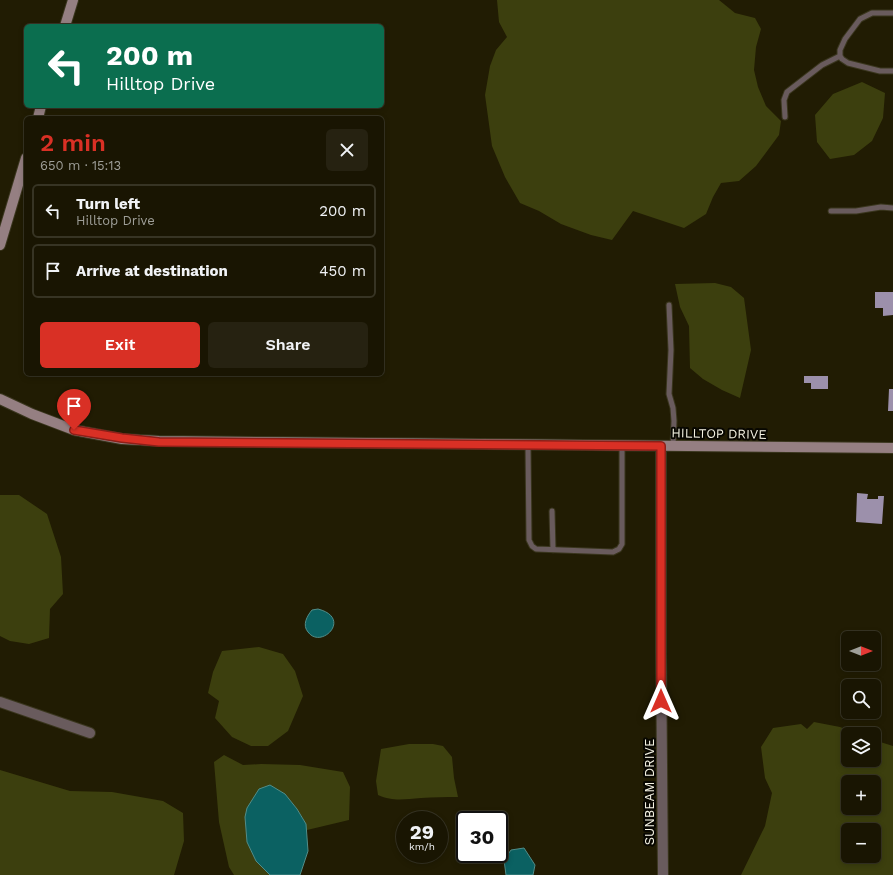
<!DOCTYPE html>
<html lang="en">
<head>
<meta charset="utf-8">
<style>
  body { margin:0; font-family:"Work Sans",sans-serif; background:#262211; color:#f1f3f6; height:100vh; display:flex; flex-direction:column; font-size:15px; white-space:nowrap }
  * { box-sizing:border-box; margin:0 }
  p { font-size:13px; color:#9f9f99 }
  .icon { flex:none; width:22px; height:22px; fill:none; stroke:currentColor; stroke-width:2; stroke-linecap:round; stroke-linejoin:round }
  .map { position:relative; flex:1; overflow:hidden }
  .sheet { position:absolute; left:24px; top:116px; width:360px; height:260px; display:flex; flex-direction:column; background:#191502; border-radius:6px; box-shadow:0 2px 6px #0003,0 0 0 1px #373424 }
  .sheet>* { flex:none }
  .top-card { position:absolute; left:24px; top:24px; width:360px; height:84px; border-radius:6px; box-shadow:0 2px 6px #0003,0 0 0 1px #373424; background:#0b6e4f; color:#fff; overflow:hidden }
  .needle { width:26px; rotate:90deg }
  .buttons { position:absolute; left:841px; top:631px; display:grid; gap:8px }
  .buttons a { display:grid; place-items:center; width:40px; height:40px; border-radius:6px; background:#191502; box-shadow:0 2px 6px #0003,0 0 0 1px #373424; font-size:20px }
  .speed { position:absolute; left:396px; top:811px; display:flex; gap:8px; font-size:20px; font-weight:700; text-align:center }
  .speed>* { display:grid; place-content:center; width:52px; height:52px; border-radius:50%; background:#191502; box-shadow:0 2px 6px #0003,0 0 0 1px #373424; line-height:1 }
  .speed small { font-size:10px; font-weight:400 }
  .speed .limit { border:2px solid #111; border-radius:6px; background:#fff; color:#111 }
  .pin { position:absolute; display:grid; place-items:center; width:34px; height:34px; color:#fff; margin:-41px -17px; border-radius:50% 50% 50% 0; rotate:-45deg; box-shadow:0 0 4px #0007 }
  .pin .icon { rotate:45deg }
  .me { position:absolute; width:44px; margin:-22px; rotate:0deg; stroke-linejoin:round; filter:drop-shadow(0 0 3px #0008) }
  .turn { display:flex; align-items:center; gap:14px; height:84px; padding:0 16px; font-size:18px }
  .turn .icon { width:52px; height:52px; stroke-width:2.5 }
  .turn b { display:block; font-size:28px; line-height:34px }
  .round { display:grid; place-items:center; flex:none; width:42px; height:42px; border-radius:6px; background:#262211 }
  .headline { display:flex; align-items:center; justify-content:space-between; height:68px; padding:0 16px }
  h1 { font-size:24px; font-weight:600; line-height:30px; color:#d93025 }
  .action { display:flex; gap:8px; margin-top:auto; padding:8px 16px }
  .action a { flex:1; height:46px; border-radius:6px; background:#d93025; color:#fff; font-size:16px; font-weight:600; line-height:46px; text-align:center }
  .action a+a { background:#262211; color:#f1f3f6 }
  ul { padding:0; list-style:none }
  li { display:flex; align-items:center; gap:12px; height:54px; margin:0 8px 6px; padding:0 8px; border:2px solid #373424; border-radius:6px }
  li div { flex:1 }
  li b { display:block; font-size:15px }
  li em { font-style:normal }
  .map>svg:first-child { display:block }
</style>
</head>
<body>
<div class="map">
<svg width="893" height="875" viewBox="0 0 893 875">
  <rect width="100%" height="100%" fill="#211c03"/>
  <!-- green -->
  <path fill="#3c3f0e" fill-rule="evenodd" d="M497,0H719L735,13L755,18L761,29L756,47L754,70L758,87L766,106L781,121L779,135L756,166L739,181L721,183L713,197L706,214L684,228L633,211L612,240L591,235L561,224L539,211L520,203L505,177L492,146L485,95L490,66L496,50L507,37L499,22Z
    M862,82L885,93L883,118L872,141L854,155L830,159L817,142L815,115L833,94Z
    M715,283L731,287L744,298L751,350L740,398L722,390L703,379L690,368L689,326L680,307L675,284Z
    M0,495H19L47,514L61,557L63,594L50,609L49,638L29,644L10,641L0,636Z
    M259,647L283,654L295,671L303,696L288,731L268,746H251L232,737L215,718L219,701L208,693L213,672L222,651Z
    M814,722L840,727L857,734H848V760H874V740L893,746V875H741L765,826L772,793L765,778L761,747L773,728L801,724L807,729ZM848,782H874V808H848ZM848,830H874V856H848Z
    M409,744H433L443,746L452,757L454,778L458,797C446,797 433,797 421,798C405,799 394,802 378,795L376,781L381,749Z
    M224,755L243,765L261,764L300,765L343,772L350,787L349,820L307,830C305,817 293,804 285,794L245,817L247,842L256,861L270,875H234L229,867L219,822L214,762Z
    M0,770L70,791L112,792L163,801L183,813L184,841L174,875H0Z"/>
  <!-- water -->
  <path fill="#0b6162" stroke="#518d89" d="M318,609C353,618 321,650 308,632C302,625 307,616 312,610Z
    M270,785L285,794L297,809L306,824L308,851L300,875H270L256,861L247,842L245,817L247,808L259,789Z
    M524,848L535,865L533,875H506L504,860L511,850Z"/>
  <!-- building -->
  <path fill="#9c90ab" d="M875,292H893V315L883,316V308H875Z
    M804,376H828V389H811V383H804Z
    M889,389H893V411H888Z
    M857,493L868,494L867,499H878V496H884L882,524L856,522Z"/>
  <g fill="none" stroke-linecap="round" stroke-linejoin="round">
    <defs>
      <path id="lane" d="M893,13H872L860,19L845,39L840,50V56L842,59L848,63L880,71H893
        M785,117L784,100L787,92L822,65L840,56
        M831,211H856L881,207L893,208
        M669,305L671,350L669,394L673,408L674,421L673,446
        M528,445L529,540L532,546L536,549L613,552L619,549L622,544V445
        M552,511L553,550"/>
      <path id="street" d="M661,446V653L663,875
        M0,702L90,733"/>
      <path id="secondary" d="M65,26L73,0
        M38,118L41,106
        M0,245L26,158
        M0,399L32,414L74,430L122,439L159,441L893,448"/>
    </defs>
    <!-- lane casing -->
    <use href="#lane" stroke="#3a361e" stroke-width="7"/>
    <!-- street casing -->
    <use href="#street" stroke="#3a361e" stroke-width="12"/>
    <!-- secondary casing -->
    <use href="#secondary" stroke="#3a361e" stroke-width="12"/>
    <!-- lane -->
    <use href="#lane" stroke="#695b5d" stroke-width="5"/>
    <!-- street -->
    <use href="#street" stroke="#695b5d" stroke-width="10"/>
    <!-- secondary -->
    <use href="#secondary" stroke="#957f82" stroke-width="10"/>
  </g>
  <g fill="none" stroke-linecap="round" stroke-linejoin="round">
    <defs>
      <path id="route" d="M74,430L122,438L159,442L661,446V701"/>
    </defs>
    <!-- route casing -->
    <use href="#route" stroke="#8d1f18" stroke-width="10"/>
    <!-- route -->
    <use href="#route" stroke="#d93025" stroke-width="7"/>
  </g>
  <g text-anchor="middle" stroke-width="4" stroke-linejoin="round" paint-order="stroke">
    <!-- street labels -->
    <g font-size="13" fill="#f5f3e3" stroke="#080701">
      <text transform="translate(719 433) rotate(1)" y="5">HILLTOP DRIVE</text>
      <text transform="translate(649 792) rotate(-90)" y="5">SUNBEAM DRIVE</text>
    </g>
  </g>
</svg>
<div class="buttons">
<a><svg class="needle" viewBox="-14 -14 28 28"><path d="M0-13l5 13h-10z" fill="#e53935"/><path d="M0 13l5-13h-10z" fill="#9f9f99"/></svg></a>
<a><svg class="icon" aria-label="search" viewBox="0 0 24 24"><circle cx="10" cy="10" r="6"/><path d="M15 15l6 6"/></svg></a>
<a><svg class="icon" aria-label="layers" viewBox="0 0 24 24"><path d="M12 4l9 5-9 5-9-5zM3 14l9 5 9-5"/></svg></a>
<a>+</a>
<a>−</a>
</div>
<div class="speed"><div>29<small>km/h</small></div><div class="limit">30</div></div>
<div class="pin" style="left:74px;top:430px;background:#d93025"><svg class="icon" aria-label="arrive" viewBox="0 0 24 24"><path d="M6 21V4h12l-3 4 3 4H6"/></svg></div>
<svg class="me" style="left:661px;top:701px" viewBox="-20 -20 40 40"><path d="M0-17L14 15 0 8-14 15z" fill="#d93025" stroke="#fff" stroke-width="4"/></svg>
<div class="top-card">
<div class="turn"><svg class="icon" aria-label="left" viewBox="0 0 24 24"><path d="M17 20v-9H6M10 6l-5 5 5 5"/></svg><div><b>200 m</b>Hilltop Drive</div></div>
</div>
<section class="sheet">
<div class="headline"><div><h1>2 min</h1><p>650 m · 15:13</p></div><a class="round"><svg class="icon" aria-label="close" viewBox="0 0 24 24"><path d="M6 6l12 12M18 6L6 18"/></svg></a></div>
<ul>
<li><svg class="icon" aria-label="left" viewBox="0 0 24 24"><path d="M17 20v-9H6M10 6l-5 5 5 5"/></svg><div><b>Turn left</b><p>Hilltop Drive</p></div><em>200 m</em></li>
<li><svg class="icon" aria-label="arrive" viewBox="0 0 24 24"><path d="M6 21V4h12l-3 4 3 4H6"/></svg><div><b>Arrive at destination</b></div><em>450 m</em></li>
</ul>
<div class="action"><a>Exit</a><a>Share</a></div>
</section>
</div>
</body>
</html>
